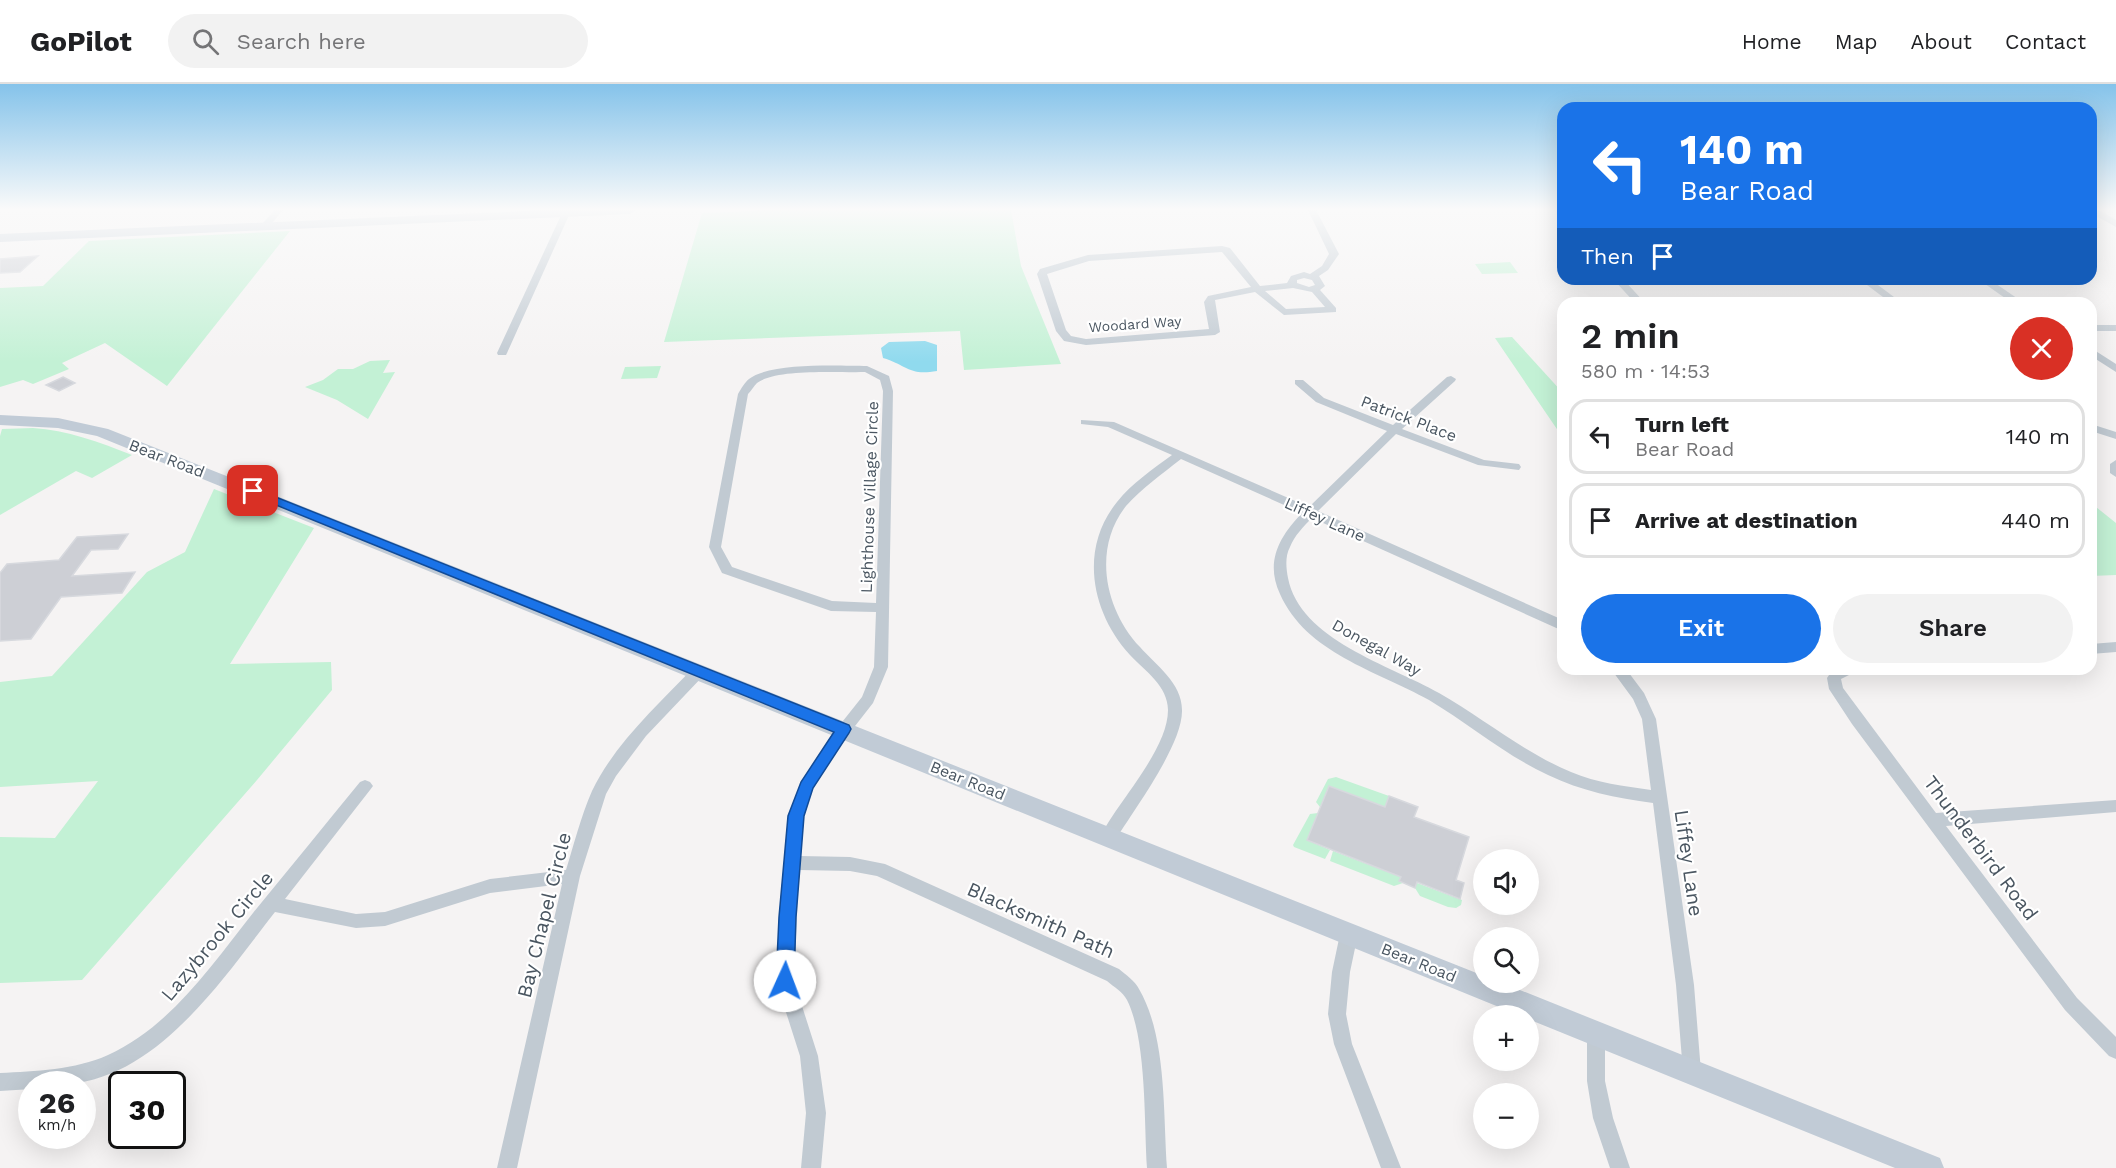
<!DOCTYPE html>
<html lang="en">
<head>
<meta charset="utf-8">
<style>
  body { margin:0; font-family:"Work Sans",sans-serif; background:#f2f2f2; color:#202124; height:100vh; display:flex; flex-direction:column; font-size:22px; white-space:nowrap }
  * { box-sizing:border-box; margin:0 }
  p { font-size:20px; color:#757577 }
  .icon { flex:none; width:33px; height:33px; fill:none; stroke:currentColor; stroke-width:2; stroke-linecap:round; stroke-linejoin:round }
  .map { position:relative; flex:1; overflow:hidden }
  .panel { position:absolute; left:1557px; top:213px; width:540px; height:378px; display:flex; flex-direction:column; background:#fff; border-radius:18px; box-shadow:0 6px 24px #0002 }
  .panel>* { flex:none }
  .hud { position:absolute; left:1557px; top:18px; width:540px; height:183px; border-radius:18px; box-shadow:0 6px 24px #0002; background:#1a73e8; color:#fff; overflow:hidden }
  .buttons { position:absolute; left:1473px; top:765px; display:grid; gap:12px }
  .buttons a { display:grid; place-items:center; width:66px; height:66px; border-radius:50%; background:#fff; box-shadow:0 6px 24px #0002; font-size:30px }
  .speed { position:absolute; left:18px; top:987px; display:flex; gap:12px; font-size:30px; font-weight:700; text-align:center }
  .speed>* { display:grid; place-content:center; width:78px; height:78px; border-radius:50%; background:#fff; box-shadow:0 6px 24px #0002; line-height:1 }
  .speed small { font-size:15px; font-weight:400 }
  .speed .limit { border:3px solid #111; border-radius:9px; background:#fff; color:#111 }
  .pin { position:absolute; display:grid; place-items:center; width:51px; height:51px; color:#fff; margin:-26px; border-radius:12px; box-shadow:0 3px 9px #0006 }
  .me { position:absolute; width:66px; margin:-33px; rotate:2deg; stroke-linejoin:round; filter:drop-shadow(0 0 4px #0008) }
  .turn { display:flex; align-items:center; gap:21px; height:126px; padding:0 24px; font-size:27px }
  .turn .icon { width:78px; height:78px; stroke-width:2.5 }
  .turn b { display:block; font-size:42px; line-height:51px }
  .then { display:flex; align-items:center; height:57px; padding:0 24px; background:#0003; gap:12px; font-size:22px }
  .round { display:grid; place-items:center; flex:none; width:63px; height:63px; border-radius:32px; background:#f2f2f2 }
  .head { display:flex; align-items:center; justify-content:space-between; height:102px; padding:0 24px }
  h1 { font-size:36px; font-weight:600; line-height:45px }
  .primary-button { display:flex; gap:12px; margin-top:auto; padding:12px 24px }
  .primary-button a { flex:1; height:69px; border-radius:36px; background:#1a73e8; color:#fff; font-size:24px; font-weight:600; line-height:69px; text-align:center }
  .primary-button a+a { background:#f2f2f2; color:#202124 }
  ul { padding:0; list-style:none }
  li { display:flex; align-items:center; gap:18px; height:75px; margin:0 12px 9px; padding:0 12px; border:3px solid #e0e0e0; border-radius:18px }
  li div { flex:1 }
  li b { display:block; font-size:22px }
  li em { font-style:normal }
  header { display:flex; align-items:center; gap:36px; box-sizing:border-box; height:84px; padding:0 30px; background:#fff; border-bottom:2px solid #e0e0e0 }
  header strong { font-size:28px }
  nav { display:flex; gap:33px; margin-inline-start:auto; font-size:21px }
  .search { width:420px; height:54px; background:#f2f2f2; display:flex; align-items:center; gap:15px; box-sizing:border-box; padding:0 21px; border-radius:33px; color:#757577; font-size:22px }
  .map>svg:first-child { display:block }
</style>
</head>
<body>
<header>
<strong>GoPilot</strong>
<div class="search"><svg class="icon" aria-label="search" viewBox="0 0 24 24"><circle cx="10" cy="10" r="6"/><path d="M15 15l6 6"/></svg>Search here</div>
<nav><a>Home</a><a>Map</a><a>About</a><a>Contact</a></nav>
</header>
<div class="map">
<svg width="2116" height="1084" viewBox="0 0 2116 1084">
  <rect width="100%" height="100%" fill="#f5f3f3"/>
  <!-- green -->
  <path fill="#c3f1d5" d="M777,126H1011L1021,182L1061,280L964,286L960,247L664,258L702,129Z
    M290,147L167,302L105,259L62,279L69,285L33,300L23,296L0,303V204L43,202L89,157Z
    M1510,178L1518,189L1482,190L1475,180Z
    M1512,253L1563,309V354L1495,254Z
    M390,276L383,289L395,288L368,335L337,316L305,303L323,296L338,285H353L370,277Z
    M661,282L657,294L621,295L625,283Z
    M33,344C67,346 99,358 132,371L92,394L76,387L0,431V352L2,345Z
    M214,405L314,444L230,580L331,578L332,606L257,696L82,896L0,899V753L55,754L98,697L0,703V598L52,592L147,488L185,468Z
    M2091,419L2116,439V491L2091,492Z
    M1336,693L1389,712L1385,723L1329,702L1320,723L1316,718L1328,695Z
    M1318,729L1307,756L1330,766L1325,775L1294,763L1293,761L1310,730Z
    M1333,767L1401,793L1399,797L1403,799L1394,802L1330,777Z
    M1417,799L1462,816L1461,821L1456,824L1448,823L1420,812L1415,804Z"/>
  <!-- water -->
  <path fill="#90daee" d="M925,257L937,261V287C908,292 907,281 883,274L881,264L889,258Z"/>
  <!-- building -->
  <path fill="#cdcfd5" stroke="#d7d9de" stroke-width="1.5" d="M38,172L20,188L0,189V175Z
    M63,293L75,299L59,307L46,301Z
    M128,450L118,465L91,466L72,492L135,488L122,509L61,513L31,555L0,557V489L7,480L59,476L77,453Z
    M1329,702L1385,723L1389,712L1418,723L1414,733L1469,753L1456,796L1464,799L1460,815L1417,798L1415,804L1399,797L1401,793L1307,756Z"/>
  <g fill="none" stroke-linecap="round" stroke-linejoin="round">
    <!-- street -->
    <path fill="#c1cad2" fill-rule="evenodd" d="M275,126H283L268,144H262V140Z
      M1308,126H1316L1339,170L1328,186L1319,192L1325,202L1320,206L1336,224V228L1284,231L1255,208L1215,216L1220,248L1215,251L1086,261L1064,257L1056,247L1037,190L1040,185L1088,171L1222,162L1230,164L1260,202L1287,199L1291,192L1304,188L1310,190L1322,182L1329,170ZM1222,168L1251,203L1208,212L1204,218L1209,245L1086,255L1071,252L1066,246L1047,190L1089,177ZM1304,194L1312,196L1315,201L1309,203L1297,199V196ZM1293,204L1312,208L1325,223L1286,225L1265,207Z
      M1553,126H1561L1563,136Z
      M2091,126H2099L2116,136V143L2091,129Z
      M563,127L570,129L507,269L506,271H498L497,269Z
      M1613,195H1623L1645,219H1635Z
      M1859,195H1870L1902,219H1891Z
      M1978,195H1989L2024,219H2012Z
      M2091,241H2116V247H2091Z
      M2091,264L2116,280V288L2091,272Z
      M867,282L889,292L893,307L888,583L873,619L841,660L813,705L804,732L800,772L850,773L885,780L1119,885C1126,891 1135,897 1139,905C1167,953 1163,1029 1167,1084H1147C1144,1039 1147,956 1127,916C1123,908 1114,903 1107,897L877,792L850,787L799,786L794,897L818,972L826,1029L821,1084H801L806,1029L800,972L776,897L779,833L788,732L801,699L831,652L862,613L874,583L876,528L831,527L722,489L709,463L738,310C741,305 745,298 749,295C771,278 839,282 867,282ZM865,288L880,296L883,307L876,519L832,517L732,483L721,463L748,310C751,307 754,302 757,299C777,284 840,289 865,288Z
      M1451,292L1456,295L1455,297L1402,345L1484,376L1519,380L1521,383L1519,386L1478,381L1396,350L1318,427L1563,536V547L1312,434C1304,442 1294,452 1290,463C1285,472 1286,484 1288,494C1300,556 1390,581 1439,609C1483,634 1523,668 1571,688C1597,699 1624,702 1651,706L1642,635L1633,615L1611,585H1626L1644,609L1656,635L1694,901L1701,988L1699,994L1692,997L1685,994L1683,988L1676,901L1653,719C1616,714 1581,707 1548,691C1505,671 1469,640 1429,616C1377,587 1306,569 1280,510C1265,478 1279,453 1302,429L1181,375C1162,390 1142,404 1126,422C1092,465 1105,526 1140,563C1156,581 1182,599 1182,626C1183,661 1133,727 1114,758L1108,760L1102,758L1100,753C1118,717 1168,666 1168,626C1168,602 1145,587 1130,571C1091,528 1079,465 1117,418C1132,399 1153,385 1172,371L1108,343L1081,340V336L1114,338L1309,423L1387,347L1316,318L1295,300V296H1303L1324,314L1393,341L1447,293Z
      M2091,340L2116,348V355L2091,347Z
      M2116,376V393L2110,389V380Z
      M2116,558V568L2091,570V560Z
      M699,582L704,583L706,587L704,591L646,652L616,692L606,710L580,792L517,1084H497L562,800L490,809L385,842L356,844L275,828C224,893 159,993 68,1000C56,1002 44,1000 32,1000V1005L0,1007V989C35,987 75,986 108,971C170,943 212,881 253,829C289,785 324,742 360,698L365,696L370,698L373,702L370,706L285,815L356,830L385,828L490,795L566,786C574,760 581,732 592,707C615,659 658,621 694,583Z
      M1833,585H1855L1853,589L1841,595L1843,604L1936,729L2116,716V728L1946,742L2077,914L2116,953V975L2109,972L2065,926L1852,640L1829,605L1827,594Z
      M1349,842L1355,845L1358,850L1350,888L1346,930L1352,960L1401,1084H1381L1334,960L1328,930L1332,888L1340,850L1343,845Z
      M1596,940L1602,943L1605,949V997L1613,1034L1630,1084H1610L1593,1034L1587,997V949L1590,943Z"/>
    <!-- secondary -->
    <path fill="#c1cbd6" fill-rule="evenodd" d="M551,126H636L630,130L0,158V150Z
      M0,331L58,334L108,345L1484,892V898H1500L1940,1074L1944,1084H1895L1528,935V932H1521L97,352L58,344L0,341Z"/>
  </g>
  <!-- sky -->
  <linearGradient id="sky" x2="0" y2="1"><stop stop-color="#85c3ea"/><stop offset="0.45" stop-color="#fafafa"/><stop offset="1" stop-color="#fafafa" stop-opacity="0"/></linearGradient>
  <rect width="2116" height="278" fill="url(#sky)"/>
  <!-- route -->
  <path fill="#1a73e8" stroke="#114b97" stroke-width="1.5" d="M253,404L849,641L851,645L849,649L813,704L804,732L796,833L794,897L791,903L785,905L779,903L776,897L779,833L788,732L801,698L834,648L249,410V405Z"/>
  <g text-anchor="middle" stroke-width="4.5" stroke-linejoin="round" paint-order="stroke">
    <!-- far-street labels -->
    <g font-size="14" fill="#4a5661" stroke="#fff">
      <text transform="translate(1135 240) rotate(-4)" y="5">Woodard Way</text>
    </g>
    <!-- street labels -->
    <g font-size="16" fill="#4a5661" stroke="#fff">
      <text transform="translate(1409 334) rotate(21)" y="6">Patrick Place</text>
      <text transform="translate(167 374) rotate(21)" y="6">Bear Road</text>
      <text transform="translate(869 413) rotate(-88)" y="6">Lighthouse Village Circle</text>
      <text transform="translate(1325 435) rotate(24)" y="6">Liffey Lane</text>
      <text transform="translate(1377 563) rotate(29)" y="6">Donegal Way</text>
      <text transform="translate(968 696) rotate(22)" y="6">Bear Road</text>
      <text transform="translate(1419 878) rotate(22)" y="6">Bear Road</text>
    </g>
    <!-- near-street labels -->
    <g font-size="20" fill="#4a5661" stroke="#fff">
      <text transform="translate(1981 764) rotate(53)" y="7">Thunderbird Road</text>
      <text transform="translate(1689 779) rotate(82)" y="7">Liffey Lane</text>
      <text transform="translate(544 831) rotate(-76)" y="7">Bay Chapel Circle</text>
      <text transform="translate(1041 836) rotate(24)" y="7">Blacksmith Path</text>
      <text transform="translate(217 852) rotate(-50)" y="7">Lazybrook Circle</text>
    </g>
  </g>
</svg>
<div class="buttons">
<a><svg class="icon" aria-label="sound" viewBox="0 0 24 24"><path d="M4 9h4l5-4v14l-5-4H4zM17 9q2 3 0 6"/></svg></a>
<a><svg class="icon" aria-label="search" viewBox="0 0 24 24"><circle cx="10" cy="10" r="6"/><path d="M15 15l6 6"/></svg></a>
<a>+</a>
<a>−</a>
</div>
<div class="speed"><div>26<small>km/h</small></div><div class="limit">30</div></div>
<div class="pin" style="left:253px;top:407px;background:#d93025"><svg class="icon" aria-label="arrive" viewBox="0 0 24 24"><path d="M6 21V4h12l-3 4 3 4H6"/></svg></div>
<svg class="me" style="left:785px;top:897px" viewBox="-20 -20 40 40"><circle r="19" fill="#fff"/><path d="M0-13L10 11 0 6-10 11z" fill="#1a73e8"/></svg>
<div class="hud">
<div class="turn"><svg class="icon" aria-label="left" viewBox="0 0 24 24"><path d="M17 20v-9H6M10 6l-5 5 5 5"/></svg><div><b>140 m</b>Bear Road</div></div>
<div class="then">Then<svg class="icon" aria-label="arrive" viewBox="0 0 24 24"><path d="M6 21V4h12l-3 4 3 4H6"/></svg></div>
</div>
<section class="panel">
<div class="head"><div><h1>2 min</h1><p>580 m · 14:53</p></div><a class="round" style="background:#d93025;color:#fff"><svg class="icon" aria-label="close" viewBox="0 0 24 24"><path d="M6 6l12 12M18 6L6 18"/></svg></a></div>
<ul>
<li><svg class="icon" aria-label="left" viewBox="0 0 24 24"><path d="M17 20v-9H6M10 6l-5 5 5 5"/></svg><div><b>Turn left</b><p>Bear Road</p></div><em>140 m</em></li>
<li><svg class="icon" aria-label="arrive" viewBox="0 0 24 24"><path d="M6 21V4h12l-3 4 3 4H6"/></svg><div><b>Arrive at destination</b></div><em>440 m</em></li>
</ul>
<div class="primary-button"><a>Exit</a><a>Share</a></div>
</section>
</div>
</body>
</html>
